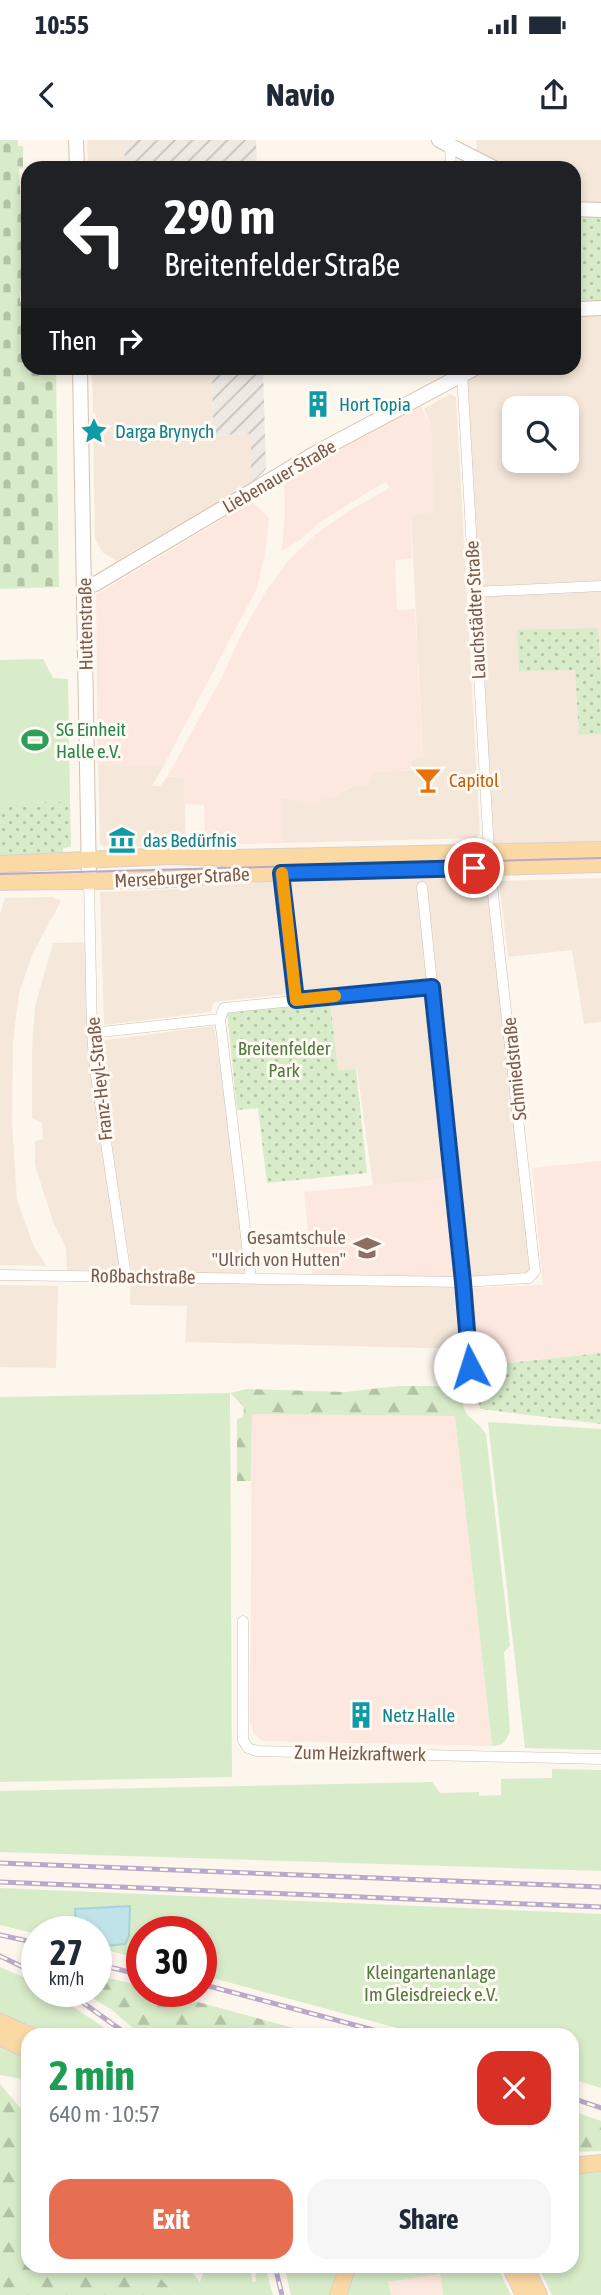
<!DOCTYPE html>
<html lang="en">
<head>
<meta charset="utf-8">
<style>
  body { margin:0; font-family:"Asap Condensed",sans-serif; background:#f6f6f7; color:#1f2937; height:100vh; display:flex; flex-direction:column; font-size:26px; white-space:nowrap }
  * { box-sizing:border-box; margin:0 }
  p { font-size:23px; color:#747a83 }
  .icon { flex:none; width:38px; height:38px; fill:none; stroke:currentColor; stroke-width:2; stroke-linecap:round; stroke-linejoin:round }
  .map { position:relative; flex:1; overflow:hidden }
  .panel { position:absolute; left:21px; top:1888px; width:558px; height:245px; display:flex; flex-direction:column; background:#fff; border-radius:21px; box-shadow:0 4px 10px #0003 }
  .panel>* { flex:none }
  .guide { position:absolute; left:21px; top:21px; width:560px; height:214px; border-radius:21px; box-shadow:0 4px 10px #0003; background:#202124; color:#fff; overflow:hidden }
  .controls { position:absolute; left:502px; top:256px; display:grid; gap:14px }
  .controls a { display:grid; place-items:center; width:77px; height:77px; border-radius:14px; background:#fff; box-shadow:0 4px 10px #0003; font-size:35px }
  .speed { position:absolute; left:21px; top:1776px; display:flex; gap:14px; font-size:35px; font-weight:700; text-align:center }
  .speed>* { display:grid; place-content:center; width:91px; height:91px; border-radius:50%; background:#fff; box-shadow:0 4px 10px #0003; line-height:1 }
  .speed small { font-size:18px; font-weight:400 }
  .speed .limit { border:10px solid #d22; background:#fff; color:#111 }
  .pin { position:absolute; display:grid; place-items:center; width:60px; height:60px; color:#fff; margin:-30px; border:4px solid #fff; border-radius:50%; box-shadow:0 2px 7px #0007 }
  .me { position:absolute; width:77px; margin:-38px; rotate:355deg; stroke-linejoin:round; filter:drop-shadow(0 0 5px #0008) }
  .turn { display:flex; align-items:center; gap:24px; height:147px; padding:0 28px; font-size:32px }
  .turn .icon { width:91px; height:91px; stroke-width:2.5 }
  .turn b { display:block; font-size:49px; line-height:60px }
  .then { display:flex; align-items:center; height:66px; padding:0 28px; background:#0003; gap:14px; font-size:26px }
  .round { display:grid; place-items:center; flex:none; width:74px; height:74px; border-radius:21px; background:#f6f6f7 }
  .head { display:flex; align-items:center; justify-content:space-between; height:119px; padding:0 28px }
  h1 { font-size:42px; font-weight:700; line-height:52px; color:#1e9e55 }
  .primary-button { display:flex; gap:14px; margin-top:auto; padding:14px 28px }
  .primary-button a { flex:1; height:80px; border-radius:21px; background:#e76f51; color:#fff; font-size:28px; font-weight:700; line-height:80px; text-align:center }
  .primary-button a+a { background:#f6f6f7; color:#1f2937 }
  .status { display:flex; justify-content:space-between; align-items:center; height:49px; padding:0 35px; background:#fff; direction:ltr }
  .status svg { height:19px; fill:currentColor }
  header { display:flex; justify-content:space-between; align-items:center; height:91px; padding:0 28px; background:#fff; font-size:32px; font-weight:700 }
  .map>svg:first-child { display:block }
</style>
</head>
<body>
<div class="status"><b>10:55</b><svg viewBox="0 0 49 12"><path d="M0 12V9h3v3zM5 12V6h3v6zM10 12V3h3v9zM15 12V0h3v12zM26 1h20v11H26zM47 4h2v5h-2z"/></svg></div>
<header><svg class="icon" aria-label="back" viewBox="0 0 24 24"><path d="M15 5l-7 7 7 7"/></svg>Navio<svg class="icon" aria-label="share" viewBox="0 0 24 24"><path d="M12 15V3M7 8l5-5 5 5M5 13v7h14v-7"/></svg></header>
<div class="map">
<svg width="601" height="2155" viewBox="0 0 601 2155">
  <defs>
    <pattern id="industrial-furrows" width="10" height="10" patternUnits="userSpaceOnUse" patternTransform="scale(1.75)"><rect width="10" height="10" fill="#efe9e4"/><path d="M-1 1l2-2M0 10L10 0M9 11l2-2" fill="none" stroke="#c7c0bb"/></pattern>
    <pattern id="forest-firs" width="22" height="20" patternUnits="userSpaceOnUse" patternTransform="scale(1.75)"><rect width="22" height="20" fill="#d8ecc9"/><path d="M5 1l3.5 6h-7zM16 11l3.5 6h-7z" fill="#b4c2a5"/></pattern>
    <pattern id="cemetery-stones" width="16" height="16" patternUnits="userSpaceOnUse" patternTransform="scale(1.75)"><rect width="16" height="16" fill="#d8ecc9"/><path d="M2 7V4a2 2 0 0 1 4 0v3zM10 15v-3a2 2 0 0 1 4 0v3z" fill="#b4c2a5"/></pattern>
    <pattern id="park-dots" width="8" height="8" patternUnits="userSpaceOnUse" patternTransform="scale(1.75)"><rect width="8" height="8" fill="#d8ecc9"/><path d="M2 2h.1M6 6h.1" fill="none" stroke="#b4c2a5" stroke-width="1.8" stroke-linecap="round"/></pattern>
  </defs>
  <rect width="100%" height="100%" fill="#fdf6ec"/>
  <!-- residential -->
  <path fill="#f5e8da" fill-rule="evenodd" d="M87,0H124L125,28H88Z
    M476,0H601V66L574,67V28H497L472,15L477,7Z
    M601,175V707L490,711L464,243L490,228H574V180L582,176ZM514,268H567V320H514Z
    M92,228H212L213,295L251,294V344L117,421L102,412L95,399Z
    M450,254L456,257L480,694L476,698L283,703L281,657L306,664L321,663V657H335L374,632L412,630V619L423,617L411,375L431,285L424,269Z
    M131,572L138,625H164L152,646H160L167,637L184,636L186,705L107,708L100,704L97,573Z
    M490,728L535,1131L529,1138L463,1142L468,1209L185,1202L187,1166L130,1165L131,1128L107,978L98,901L214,886L251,1138L463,1142L452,1038L373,1046L357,929L338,930L330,857L296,860L282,733Z
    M601,738V882L584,884L572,810L508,817L499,741Z
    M275,741L288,854L214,862L211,872L104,885L100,752L160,750Z
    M52,757L61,761L33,813L19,853L13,903L12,983L17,1060L33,1104L46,1126L0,1125V773L5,758Z
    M90,802L92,893L126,1136L67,1135L66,1107L53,1082L35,1025V1001L43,999L42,983L32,978V909L35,866L53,803Z
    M0,1145L58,1146L56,1228L0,1227Z"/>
  <!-- commercial -->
  <path fill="#fde8e0" d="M418,261L431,285L434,372L411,375L412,418L395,420L397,470L415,469L423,618L412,619V630L374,632L368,645L351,646L336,657H321V664L306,665L282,657L283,703L205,705L204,665L184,664V636L167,637L220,541L242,493L266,451L288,421L316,394L344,374L389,348L395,357L386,341L320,382L301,399L282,411L285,371L284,340Z
    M252,361L269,378L265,414L257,448L164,625L98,626L96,455Z
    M601,1021V1213L476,1226L470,1148L543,1145L532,1028Z
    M452,1038L463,1142L313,1139L304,1052Z
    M252,1274L455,1276L492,1606L262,1601L254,1594L250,1582Z
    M440,2134L443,2155H391L387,2142Z"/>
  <!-- industrial -->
  <path fill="url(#industrial-furrows)" d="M124,0H256L257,28H125Z
    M212,228H263L266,329L251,344V294L213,295Z"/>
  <!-- green -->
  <path fill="#d8ecc9" d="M43,519L53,538L68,539L70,662L0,663V520Z
    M457,1246H463C460,1281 471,1272 486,1294L510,1506L504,1512L510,1591C506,1601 503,1606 492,1606L455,1276L443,1261L456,1257Z
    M230,1253L232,1637L0,1642V1257Z
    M488,1282L601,1289V1610L525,1608Z
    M552,1629L601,1630V1731L0,1712V1651L432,1642L440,1653L479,1652V1656L501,1655V1639L552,1638Z
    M0,1748L601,1774V1948L572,1939V1895H423L201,1835V1792H142V1819L101,1809L100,1808L125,1804L75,1769L76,1792H37V1794L0,1785Z
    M0,1827L37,1843V1852H51L115,1895H39L0,1876Z
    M0,1904L28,1916V1940L0,1935Z
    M601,2030V2155H552L538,2126H572V2032Z
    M150,2126H187L200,2142L205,2126H249L253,2142L256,2141L255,2127L265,2126L273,2155H175Z
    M284,2126L336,2128L340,2130L335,2155H291Z
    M356,2126H497L511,2155H443L440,2134L388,2142L391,2155H346Z"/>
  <!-- forest -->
  <path fill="url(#forest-firs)" d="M398,1246H457L456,1257L443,1261L455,1276L252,1274L251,1341H237V1279L243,1277L244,1267L230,1253L247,1249L345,1252Z
    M96,1835L142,1846V1852H161L319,1895H141L112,1870L83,1852H96Z
    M0,1944L28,1977V2126H150L175,2155H0Z
    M572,1971L601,1981V2011L572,2012Z"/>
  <!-- cemetery -->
  <path fill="url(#cemetery-stones)" d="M0,0H18V6H23V28L19,29L22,84L28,85V151H20V162H23V190H28V228H56L59,447L0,449Z"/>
  <!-- park -->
  <path fill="url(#park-dots)" d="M574,69L601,70V168L574,172Z
    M598,488L601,537V594L579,595L575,530L519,531L517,490Z
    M70,662L71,705L70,707L63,708V718L0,721V663Z
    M330,860L338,930L356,929L367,1033L267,1043L258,968L237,970L227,871Z
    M601,1213V1284L481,1269L467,1242L470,1227Z"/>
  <!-- water -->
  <path fill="#bfe3e8" stroke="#a5d3da" stroke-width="2" d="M130,1766L129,1796L125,1804L96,1807V1792H76L75,1769Z"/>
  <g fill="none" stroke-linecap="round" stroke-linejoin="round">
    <defs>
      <path id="street" d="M450,5L451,28
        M462,232L489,712
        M474,452L601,446
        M281,733L296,860
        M89,741L92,893L95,929L126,1136
        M422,747L463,1142L470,1227
        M220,879L251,1138
        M92,893L220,879L224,868L432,847
        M0,1135L463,1142L529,1138L535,1131L490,727
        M243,1481V1600L248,1608L257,1611L601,1619"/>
      <path id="secondary" d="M76,0L77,28
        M439,0L494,28
        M574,69L601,70
        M574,172L580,169L601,168
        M80,228L89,741
        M84,448L95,444L321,310L475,228"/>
      <path id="primary" d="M0,724L170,716L233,718L601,710
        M0,742C77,740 155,743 232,734L601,724
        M0,1882L29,1895
        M0,1897L28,1910
        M572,2026L601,2023
        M510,2126L524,2155
        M525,2126L539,2155
        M338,2155L348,2126"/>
    </defs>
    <!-- street casing -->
    <use href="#street" stroke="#d1beb0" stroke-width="11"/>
    <!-- secondary casing -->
    <use href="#secondary" stroke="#d6c0b0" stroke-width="16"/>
    <!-- primary casing -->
    <use href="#primary" stroke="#dad1cd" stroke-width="18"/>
    <!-- street -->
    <use href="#street" stroke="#fff" stroke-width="10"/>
    <!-- secondary -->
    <use href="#secondary" stroke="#fff" stroke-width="14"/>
    <!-- primary -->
    <use href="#primary" stroke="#fbd9a5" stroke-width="16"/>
    <!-- tram -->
    <path stroke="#b9a8c9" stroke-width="2" d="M0,734L601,718"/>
    <defs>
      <path id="rail" d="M0,1723L601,1747
        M0,1742L601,1767
        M0,1795L37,1803
        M0,1816L37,1834
        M96,1824L142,1835
        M201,1844L392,1895
        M68,1852L128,1895
        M572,1958L601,1968
        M275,2126L282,2155"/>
    </defs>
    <!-- rail casing -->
    <use href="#rail" stroke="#b9a8c9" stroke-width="5"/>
    <!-- rail -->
    <use href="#rail" stroke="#fffaf3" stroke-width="2.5" stroke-dasharray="8" stroke-linecap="butt"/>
  </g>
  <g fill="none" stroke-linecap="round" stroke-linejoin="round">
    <defs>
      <path id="route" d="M470,1227L463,1142L432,847L296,860L281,733L474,728"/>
    </defs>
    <!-- route casing -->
    <use href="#route" stroke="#114b97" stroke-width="18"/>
    <!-- route -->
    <use href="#route" stroke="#1a73e8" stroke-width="12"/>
    <!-- slow -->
    <path stroke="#f59e0b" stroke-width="12" d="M282,733L296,860L335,856"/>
  </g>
  <!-- icons -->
  <defs>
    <symbol id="building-bare" viewBox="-9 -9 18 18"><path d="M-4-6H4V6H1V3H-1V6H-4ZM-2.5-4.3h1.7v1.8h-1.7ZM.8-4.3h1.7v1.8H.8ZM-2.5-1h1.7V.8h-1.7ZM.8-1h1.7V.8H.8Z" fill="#0f9aa8" stroke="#fffaf3" stroke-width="2.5" paint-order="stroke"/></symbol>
    <symbol id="sight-bare" viewBox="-9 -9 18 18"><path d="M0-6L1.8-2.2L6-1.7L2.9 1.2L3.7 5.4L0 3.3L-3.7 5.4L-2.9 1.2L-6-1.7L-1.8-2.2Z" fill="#0f9aa8" stroke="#fffaf3" stroke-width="2.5" paint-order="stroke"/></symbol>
    <symbol id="stadium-bare" viewBox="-9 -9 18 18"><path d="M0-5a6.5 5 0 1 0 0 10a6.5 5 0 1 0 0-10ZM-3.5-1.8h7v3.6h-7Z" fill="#2e9e5b" stroke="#fffaf3" stroke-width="2.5" paint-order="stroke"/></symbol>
    <symbol id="bar-bare" viewBox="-9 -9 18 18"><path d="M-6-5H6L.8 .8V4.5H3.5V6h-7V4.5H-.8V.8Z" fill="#e8710a" stroke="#fffaf3" stroke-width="2.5" paint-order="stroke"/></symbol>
    <symbol id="museum-bare" viewBox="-9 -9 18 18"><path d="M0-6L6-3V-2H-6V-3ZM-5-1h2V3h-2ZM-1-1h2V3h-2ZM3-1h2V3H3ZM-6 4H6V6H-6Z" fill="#0f9aa8" stroke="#fffaf3" stroke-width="2.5" paint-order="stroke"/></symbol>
    <symbol id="school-bare" viewBox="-9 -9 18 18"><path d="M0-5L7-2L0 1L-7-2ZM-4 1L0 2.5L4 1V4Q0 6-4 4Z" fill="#8d6e63" stroke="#fffaf3" stroke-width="2.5" paint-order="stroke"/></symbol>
  </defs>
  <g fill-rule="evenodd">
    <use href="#building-bare" x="299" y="245" width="38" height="38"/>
    <use href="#sight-bare" x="75" y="272" width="38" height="38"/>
    <use href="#stadium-bare" x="16" y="581" width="38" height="38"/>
    <use href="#bar-bare" x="409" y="621" width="38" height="38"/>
    <use href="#museum-bare" x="103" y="681" width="38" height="38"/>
    <use href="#school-bare" x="348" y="1089" width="38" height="38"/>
    <use href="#building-bare" x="342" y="1556" width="38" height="38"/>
  </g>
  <g text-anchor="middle" stroke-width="6" stroke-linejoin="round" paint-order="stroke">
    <!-- culture labels -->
    <g font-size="19" fill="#0d838f" stroke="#fffaf3" text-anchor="start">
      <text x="339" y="271">Hort Topia</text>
      <text x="115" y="298">Darga Brynych</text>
      <text x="143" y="707">das Bedürfnis</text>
      <text x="382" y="1582">Netz Halle</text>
    </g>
    <!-- street labels -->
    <g font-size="19" fill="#7a5c4d" stroke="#fffaf3">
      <text transform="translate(279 336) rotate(-30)" y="7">Liebenauer Straße</text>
      <text transform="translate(475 470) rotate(-93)" y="7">Lauchstädter Straße</text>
      <text transform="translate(85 484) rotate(-91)" y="7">Huttenstraße</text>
      <text transform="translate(182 737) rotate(-3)" y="7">Merseburger Straße</text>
      <text transform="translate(514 929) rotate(-96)" y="7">Schmiedstraße</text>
      <text transform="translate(99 939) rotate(-96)" y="7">Franz-Heyl-Straße</text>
      <text transform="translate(143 1136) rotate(1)" y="7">Roßbachstraße</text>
      <text transform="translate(360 1613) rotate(1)" y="7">Zum Heizkraftwerk</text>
    </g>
    <!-- leisure labels -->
    <g font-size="19" fill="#27864d" stroke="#fffaf3" text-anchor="start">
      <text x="56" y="596">SG Einheit<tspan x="56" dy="22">Halle e.V.</tspan></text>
    </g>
    <!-- food labels -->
    <g font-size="19" fill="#c56008" stroke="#fffaf3" text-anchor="start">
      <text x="449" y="647">Capitol</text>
    </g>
    <!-- park labels -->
    <g font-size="19" fill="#537a41" stroke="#fffaf3">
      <text x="284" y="915">Breitenfelder<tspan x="284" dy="22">Park</tspan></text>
      <text x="431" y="1839">Kleingartenanlage<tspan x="431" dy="22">Im Gleisdreieck e.V.</tspan></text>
    </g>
    <!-- education labels -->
    <g font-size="19" fill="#785e54" stroke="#fffaf3" text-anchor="end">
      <text x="346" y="1104">Gesamtschule<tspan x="346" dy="22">"Ulrich von Hutten"</tspan></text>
    </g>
  </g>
</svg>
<div class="controls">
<a><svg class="icon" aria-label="search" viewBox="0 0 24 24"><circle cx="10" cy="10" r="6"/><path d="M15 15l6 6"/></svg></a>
</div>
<div class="speed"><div>27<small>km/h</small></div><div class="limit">30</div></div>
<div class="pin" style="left:474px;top:728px;background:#d93025"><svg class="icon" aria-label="arrive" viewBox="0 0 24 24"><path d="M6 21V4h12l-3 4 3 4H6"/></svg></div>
<svg class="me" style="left:470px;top:1227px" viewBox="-20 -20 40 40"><circle r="19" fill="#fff"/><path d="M0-13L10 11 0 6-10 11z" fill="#1a73e8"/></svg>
<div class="guide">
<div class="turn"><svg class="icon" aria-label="left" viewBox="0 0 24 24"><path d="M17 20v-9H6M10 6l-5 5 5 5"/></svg><div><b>290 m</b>Breitenfelder Straße</div></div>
<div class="then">Then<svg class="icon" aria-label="right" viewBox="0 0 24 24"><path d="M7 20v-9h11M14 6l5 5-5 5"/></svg></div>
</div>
<section class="panel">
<div class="head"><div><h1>2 min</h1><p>640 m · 10:57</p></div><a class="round" style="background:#d93025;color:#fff"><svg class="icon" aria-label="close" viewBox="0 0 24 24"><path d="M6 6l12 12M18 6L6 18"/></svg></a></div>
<div class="primary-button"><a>Exit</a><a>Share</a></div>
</section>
</div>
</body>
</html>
